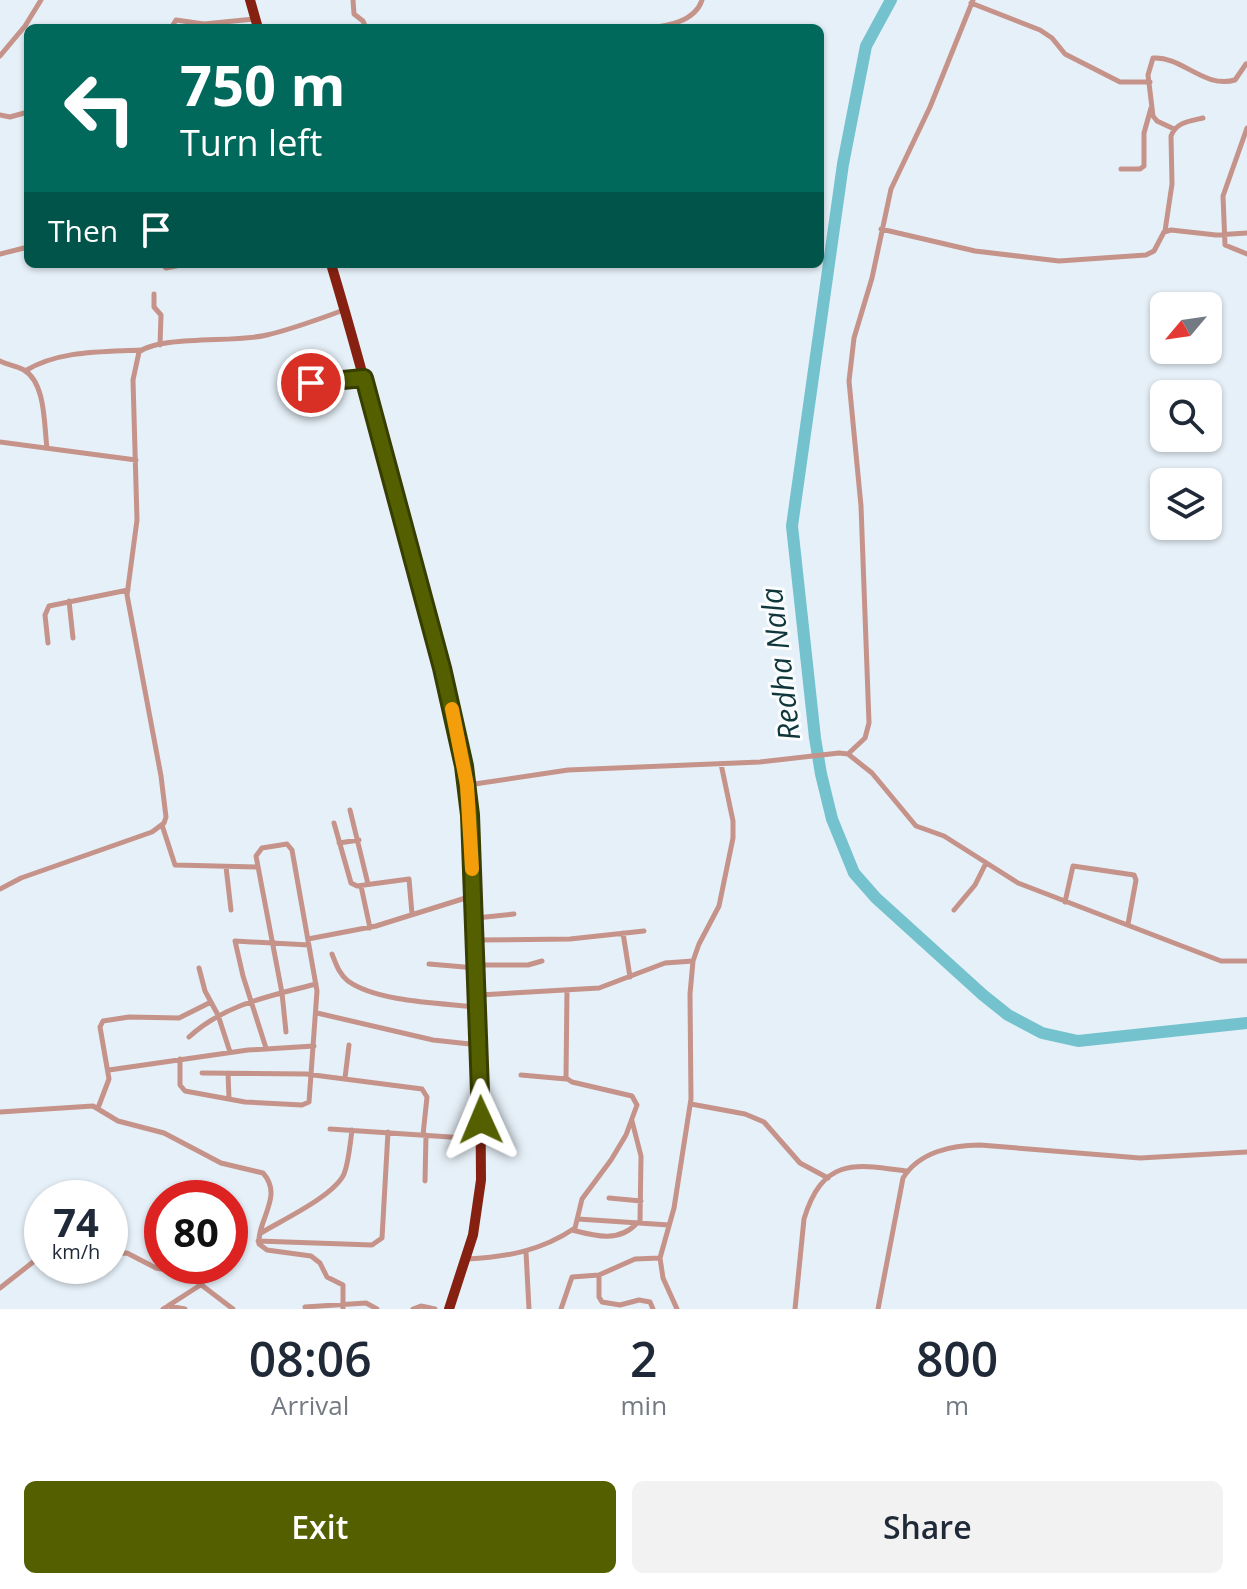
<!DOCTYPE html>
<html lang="en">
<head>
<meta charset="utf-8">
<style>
  body { margin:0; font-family:"Open Sans",sans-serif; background:#f2f2f3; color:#1f2937; height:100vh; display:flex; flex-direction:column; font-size:30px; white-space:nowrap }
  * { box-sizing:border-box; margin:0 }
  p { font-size:26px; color:#747a83 }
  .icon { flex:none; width:44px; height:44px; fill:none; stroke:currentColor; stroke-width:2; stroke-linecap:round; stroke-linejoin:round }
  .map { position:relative; height:1309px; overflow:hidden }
  .drawer { display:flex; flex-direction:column; background:#fff; flex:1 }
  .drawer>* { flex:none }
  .banner { position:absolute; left:24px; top:24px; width:800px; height:244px; border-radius:12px; box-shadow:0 2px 6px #0004; background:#00695c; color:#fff; overflow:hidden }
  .needle { width:52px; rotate:241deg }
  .fabs { position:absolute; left:1150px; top:292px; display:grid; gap:16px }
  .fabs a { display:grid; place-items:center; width:72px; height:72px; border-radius:12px; background:#fff; box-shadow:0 2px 6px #0004; font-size:40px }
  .speed { position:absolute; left:24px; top:1180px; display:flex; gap:16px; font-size:40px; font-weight:700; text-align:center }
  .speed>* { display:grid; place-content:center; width:104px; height:104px; border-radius:50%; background:#fff; box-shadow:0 2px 6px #0004; line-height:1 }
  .speed small { font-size:20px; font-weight:400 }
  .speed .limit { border:12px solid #d22; background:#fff; color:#111 }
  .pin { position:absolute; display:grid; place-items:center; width:68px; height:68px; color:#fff; margin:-34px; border:4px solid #fff; border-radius:50%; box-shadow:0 2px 8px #0007 }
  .me { position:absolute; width:88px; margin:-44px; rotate:359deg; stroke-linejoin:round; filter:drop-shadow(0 0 6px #0008) }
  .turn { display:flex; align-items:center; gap:28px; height:168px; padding:0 24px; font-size:36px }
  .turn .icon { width:104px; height:104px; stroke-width:2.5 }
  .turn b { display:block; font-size:56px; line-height:68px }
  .then { display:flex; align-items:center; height:76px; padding:0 24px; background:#0003; gap:16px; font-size:30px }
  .eta { display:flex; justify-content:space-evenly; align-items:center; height:136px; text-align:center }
  .eta b { font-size:48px; font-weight:600; line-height:56px }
  .button { display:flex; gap:16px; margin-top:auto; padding:16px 24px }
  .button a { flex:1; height:92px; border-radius:12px; background:#546000; color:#fff; font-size:32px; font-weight:600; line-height:92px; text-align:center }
  .button a+a { background:#f2f2f3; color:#1f2937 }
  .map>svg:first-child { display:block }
</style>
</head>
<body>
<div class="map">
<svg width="1247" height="1309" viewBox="0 0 1247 1309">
  <rect width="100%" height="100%" fill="#e6f0f8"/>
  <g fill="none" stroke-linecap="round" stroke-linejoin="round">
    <!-- river -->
    <path stroke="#74c2ce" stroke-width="12" d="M891,0L866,46L843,164L792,526L815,738L821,774L832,819L854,873L876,898L983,995L1008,1015L1042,1033L1078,1041L1247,1023"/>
    <!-- street -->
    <path stroke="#c59389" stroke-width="5" d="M353,0L354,14L363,21L366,28
      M971,3L1040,30L1052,38L1065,54L1120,82H1150
      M171,28L176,20L204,24L254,19
      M647,28C667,26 695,22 702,0
      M0,56L25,26L41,0
      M0,115L10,117L28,112
      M1247,128L1223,196L1225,245L1247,254
      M1174,129L1157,121L1153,116L1148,75L1153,58C1182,56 1204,89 1235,80L1246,64
      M1121,169H1140L1144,166V133L1151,108
      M881,229L975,251L1059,261L1146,255L1154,251L1164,232L1171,230L1216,235L1247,233
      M1165,231L1172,184L1171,136C1176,122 1190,121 1203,118
      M0,254L28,247
      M162,264L166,268L186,264
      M154,294V307L161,315L160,345
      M0,361C8,365 17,366 24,370C46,383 44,426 47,448
      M25,371C59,350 103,352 141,350
      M294,384L363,378
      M0,442L136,460
      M69,601L73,638
      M48,643L45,615L49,606L128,590
      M848,754L865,738L869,723L861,506L849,381L854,338L872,278L891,189L930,107L973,0
      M468,785L568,770L760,762L839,753L848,754L872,773L916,826L944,836L1018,883L1221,961H1247
      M350,810L368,884
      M334,823L351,883L357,886L409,879L412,914
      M162,825L175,865L258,867
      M339,843L359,840
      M226,867L231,910
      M361,886L370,928
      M0,889L21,878L152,832L164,823L166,817L161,776L127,595L137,520L133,380L139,352C162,335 236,343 267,335C293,329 319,319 344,310
      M1065,902L1073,866L1134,875L1136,880L1128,924
      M954,910L975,885L986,863
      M476,918L514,914
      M623,933L630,977
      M308,939L376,926L472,896
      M475,940L570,939L644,931
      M332,954C336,964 339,974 348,981C377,1002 441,1003 477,1007
      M429,964L476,968
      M476,965H528L542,961
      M199,968L205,991L218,1015L230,1052
      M479,995L599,988L665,963L693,961
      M317,1013L433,1040L479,1045
      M189,1037C225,1004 270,996 316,984
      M266,1048L243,976L235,941L309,945
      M180,1059V1085L185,1091L245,1102L302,1105L309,1102L317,991L292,850L287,844L262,848L256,856L282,993L286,1032
      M109,1070L248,1050L314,1046
      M202,1073L306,1074L422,1089L427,1097L423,1135
      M228,1073L229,1099
      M521,1075L566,1079
      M345,1078L349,1045
      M691,1104L745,1114L764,1122L800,1163L828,1178
      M98,1108L109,1079L100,1027L103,1021L129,1017L179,1018L211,1002
      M0,1112L93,1106L118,1121L164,1133L221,1163L263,1173C284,1196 257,1220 259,1244L267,1250L311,1256L320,1263L327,1277L343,1285V1309
      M632,1121L641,1156L640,1222
      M330,1129L480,1139
      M425,1181L426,1135
      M609,1198L641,1201
      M578,1219L669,1225
      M572,1230C595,1236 619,1243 637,1223
      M261,1233C282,1220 334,1196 344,1174C349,1161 350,1144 352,1130
      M258,1241L372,1245L382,1238L388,1132
      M526,1252L529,1309
      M110,1254L127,1253L156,1268L187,1274L233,1309
      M467,1259C507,1257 541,1251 575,1228L582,1199L611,1160L626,1135L637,1105L632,1096L572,1082L566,1078L567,990
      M599,1275V1297L602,1302L620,1305L639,1300L650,1302L653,1309
      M0,1288L42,1255
      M168,1306L185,1309
      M305,1307L366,1303L377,1309
      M163,1309L202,1284
      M413,1309L421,1306L435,1309
      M561,1309L572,1277L599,1275L635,1259L660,1258
      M677,1309L663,1278L660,1258L674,1208L691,1099L690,994L693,961L699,944L719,906L733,838V821L721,764
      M795,1309L804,1219C823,1157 855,1164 907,1171
      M878,1309L903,1178C919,1152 952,1145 980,1145L1140,1158L1247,1152"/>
    <!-- highway -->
    <path stroke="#862112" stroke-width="10" d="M250,0L258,28
      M331,264C363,370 390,476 418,583C436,650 458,716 467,785L480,1045L481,1180L473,1235L449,1309"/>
  </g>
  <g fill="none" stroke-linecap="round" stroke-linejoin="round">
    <defs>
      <path id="route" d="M311,383L364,378L442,668L464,766L470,815L481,1120"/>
    </defs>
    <!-- route casing -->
    <use href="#route" stroke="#373e00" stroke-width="20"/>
    <!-- route -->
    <use href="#route" stroke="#546000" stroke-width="14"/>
    <!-- slow -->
    <path stroke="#f59e0b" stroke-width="14" d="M452,709L467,785L472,869"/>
  </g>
  <g text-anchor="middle" stroke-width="6" stroke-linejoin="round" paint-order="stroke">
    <!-- water labels -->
    <g font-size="30" font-style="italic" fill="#0f363b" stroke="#fafcfd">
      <text transform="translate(781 664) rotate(-97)" y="10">Redha Nala</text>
    </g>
  </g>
</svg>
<div class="fabs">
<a><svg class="needle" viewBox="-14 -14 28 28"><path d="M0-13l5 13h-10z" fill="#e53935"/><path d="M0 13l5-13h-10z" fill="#747a83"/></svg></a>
<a><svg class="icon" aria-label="search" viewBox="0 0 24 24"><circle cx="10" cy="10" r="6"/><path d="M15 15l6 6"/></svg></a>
<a><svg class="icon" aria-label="layers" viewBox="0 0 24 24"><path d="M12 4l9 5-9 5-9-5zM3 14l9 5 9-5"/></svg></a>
</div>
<div class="speed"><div>74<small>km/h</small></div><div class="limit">80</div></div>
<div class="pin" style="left:311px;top:383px;background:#d93025"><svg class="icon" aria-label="arrive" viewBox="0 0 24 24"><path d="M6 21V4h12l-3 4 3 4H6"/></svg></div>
<svg class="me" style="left:481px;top:1120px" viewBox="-20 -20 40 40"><path d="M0-17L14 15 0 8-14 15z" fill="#546000" stroke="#fff" stroke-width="4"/></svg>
<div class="banner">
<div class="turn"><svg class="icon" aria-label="left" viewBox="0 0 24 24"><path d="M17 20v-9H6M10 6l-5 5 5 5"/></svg><div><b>750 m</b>Turn left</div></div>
<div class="then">Then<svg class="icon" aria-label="arrive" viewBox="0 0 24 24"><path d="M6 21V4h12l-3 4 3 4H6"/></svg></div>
</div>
</div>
<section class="drawer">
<div class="eta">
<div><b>08:06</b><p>Arrival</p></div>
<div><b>2</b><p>min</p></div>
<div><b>800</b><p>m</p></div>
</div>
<div class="button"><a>Exit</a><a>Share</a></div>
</section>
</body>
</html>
